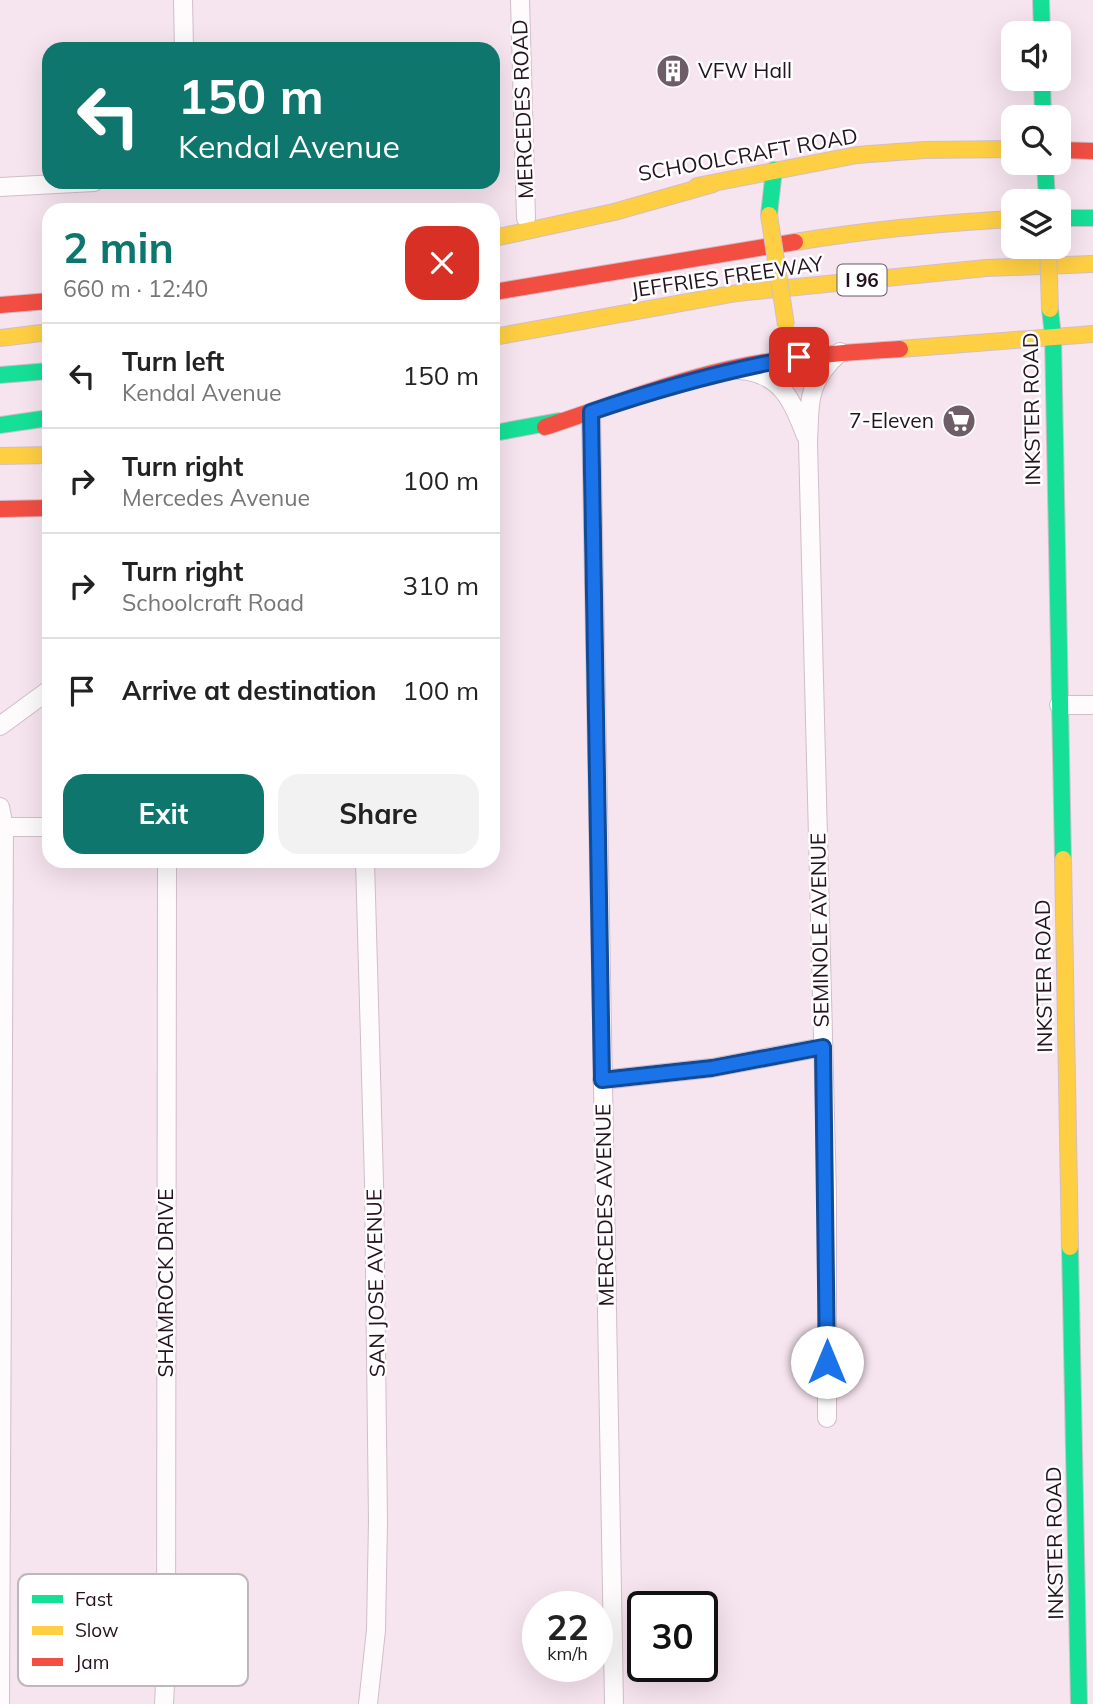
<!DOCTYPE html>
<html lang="en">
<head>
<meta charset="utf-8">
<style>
  body { margin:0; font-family:Mulish,sans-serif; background:#f2f2f2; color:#222; height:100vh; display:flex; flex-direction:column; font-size:26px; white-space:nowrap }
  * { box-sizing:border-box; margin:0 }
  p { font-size:23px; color:#767676 }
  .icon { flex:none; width:38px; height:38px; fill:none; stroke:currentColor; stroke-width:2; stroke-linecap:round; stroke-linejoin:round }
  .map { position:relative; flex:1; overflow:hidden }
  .side { position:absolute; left:42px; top:203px; width:458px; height:665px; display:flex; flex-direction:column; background:#fff; border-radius:21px; box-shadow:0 7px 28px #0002 }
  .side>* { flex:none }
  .top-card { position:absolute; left:42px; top:42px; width:458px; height:147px; border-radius:21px; box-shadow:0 7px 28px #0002; background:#0f766e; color:#fff; overflow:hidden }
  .fabs { position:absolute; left:1001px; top:21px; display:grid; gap:14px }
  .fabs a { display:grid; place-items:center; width:70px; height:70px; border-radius:14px; background:#fff; box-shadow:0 7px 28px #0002; font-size:35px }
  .speed { position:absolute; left:522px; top:1591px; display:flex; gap:14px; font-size:35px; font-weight:700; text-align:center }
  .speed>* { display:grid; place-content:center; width:91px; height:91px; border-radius:50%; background:#fff; box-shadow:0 7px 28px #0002; line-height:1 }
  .speed small { font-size:18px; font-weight:400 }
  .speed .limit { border:4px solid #111; border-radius:10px; background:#fff; color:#111 }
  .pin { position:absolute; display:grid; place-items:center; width:60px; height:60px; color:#fff; margin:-30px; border-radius:14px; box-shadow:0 4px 10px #0006 }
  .me { position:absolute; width:77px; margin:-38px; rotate:0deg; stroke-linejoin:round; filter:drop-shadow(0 0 5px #0008) }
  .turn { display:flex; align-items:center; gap:24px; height:147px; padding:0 21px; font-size:32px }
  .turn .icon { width:91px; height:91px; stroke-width:2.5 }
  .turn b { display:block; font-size:49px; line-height:60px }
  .round { display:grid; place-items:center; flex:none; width:74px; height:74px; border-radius:21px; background:#f2f2f2 }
  .summary { display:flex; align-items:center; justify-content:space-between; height:119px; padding:0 21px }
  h1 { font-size:42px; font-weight:700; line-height:52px; color:#0f766e }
  .action { display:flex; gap:14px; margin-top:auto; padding:14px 21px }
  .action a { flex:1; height:80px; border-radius:21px; background:#0f766e; color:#fff; font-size:28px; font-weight:700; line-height:80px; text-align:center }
  .action a+a { background:#f2f2f2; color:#222 }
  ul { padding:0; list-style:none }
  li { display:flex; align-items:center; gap:21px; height:105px; padding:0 21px; border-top:2px solid #e0e0e0 }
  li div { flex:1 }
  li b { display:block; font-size:26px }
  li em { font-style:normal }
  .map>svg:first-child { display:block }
</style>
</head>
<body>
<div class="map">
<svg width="1093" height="1704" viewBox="0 0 1093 1704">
  <rect width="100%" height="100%" fill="#f6e4ee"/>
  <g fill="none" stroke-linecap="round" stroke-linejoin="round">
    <defs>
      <path id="street" d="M183,0L184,49
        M520,0L526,218
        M0,187L94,182
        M739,370C782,373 792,401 806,436
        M591,413L614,1704
        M1059,705H1093
        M0,726L49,690
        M0,807L4,827L0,1704
        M4,827H49
        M365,861L374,1182L378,1521L376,1630L368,1704
        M602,1080L711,1068L823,1047
        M827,1418V1194L808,442C810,399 807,382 840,352
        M164,1704L166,1665L167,861"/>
      <path id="fast" d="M1041,0L1042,33
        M1042,79L1043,117
        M1045,163L1047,201
        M769,215L774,170
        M1059,218H1093
        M1050,309L1053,336L1063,859
        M0,375L49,371
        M0,425L49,418
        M494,433L559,421
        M1070,1247L1079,1704"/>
      <path id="slow" d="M697,186L857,155L924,150L1013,149
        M494,238L614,212L713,184
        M795,242C868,230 940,223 1013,219
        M494,337L737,293L986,268L1093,264
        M0,338L49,332
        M900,349L1093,334
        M0,456L49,455
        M1063,859L1070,1247"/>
      <path id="jam" d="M1059,150L1093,151
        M494,292L795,242
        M0,305L49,301
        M545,427C606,407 667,383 729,369C786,356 843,353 900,349
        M0,509L49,508"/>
    </defs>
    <!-- street casing -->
    <use href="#street" stroke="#d1bec9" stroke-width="20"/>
    <!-- fast casing -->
    <use href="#fast" stroke="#d1bec9" stroke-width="18"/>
    <!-- slow casing -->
    <use href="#slow" stroke="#d1bec9" stroke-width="18"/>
    <!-- jam casing -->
    <use href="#jam" stroke="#d1bec9" stroke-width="18"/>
    <!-- street -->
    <use href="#street" stroke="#fefbfc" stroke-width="18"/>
    <!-- fast -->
    <use href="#fast" stroke="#16e098" stroke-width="16"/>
    <!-- slow -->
    <use href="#slow" stroke="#ffcf43" stroke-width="16"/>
    <!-- jam -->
    <use href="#jam" stroke="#f24e42" stroke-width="16"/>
    <defs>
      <path id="slow-bridge" d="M769,215L786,325
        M1048,247L1050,309"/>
    </defs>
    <!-- slow-bridge casing -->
    <use href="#slow-bridge" stroke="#d1bec9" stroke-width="18" stroke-linecap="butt"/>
    <!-- slow-bridge -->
    <use href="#slow-bridge" stroke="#ffcf43" stroke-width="16"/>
  </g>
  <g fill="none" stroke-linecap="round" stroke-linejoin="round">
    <defs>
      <path id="route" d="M799,357C725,370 661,388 591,412L602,1080L712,1068L823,1047L827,1362"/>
    </defs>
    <!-- route casing -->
    <use href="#route" stroke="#114b97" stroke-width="18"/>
    <!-- route -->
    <use href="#route" stroke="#1a73e8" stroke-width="12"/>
  </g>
  <!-- icons -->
  <defs>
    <symbol id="building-disc" viewBox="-11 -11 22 22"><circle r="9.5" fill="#6e5c67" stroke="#fff"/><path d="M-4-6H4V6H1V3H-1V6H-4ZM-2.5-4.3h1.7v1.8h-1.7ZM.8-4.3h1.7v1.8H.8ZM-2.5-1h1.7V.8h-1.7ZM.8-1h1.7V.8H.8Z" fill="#fff"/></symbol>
    <symbol id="supermarket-disc" viewBox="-11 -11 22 22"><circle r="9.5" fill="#6e5c67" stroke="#fff"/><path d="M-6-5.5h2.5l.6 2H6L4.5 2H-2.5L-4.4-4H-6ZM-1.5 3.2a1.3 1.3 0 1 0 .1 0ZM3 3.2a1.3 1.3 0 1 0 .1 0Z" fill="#fff"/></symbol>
  </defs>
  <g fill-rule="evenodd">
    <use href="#building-disc" x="654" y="52" width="38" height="38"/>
    <use href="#supermarket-disc" x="940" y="402" width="38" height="38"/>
  </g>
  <g text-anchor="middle" stroke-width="5" stroke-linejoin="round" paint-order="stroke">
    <!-- shield labels -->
    <rect fill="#fff" stroke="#665962" stroke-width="2" x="837.5" y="264.5" width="49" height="31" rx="5"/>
    <g font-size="19" font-weight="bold" fill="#25121e">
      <text x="862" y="287">I 96</text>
    </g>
    <!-- poi labels -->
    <g font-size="21" fill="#25121e" stroke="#fff" text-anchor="start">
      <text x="698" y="78">VFW Hall</text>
      <text x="934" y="428" text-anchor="end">7-Eleven</text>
    </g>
    <!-- street labels -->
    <g font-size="21" fill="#25121e" stroke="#fff">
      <text transform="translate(523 109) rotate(-92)" y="7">MERCEDES ROAD</text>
      <text transform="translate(748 155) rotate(-10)" y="7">SCHOOLCRAFT ROAD</text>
      <text transform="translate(727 277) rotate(-8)" y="7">JEFFRIES FREEWAY</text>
      <text transform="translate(1032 409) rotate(-91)" y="7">INKSTER ROAD</text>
      <text transform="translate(820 930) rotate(-91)" y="7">SEMINOLE AVENUE</text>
      <text transform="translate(1044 976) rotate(-91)" y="7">INKSTER ROAD</text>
      <text transform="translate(605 1205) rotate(-91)" y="7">MERCEDES AVENUE</text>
      <text transform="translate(166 1283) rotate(-90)" y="7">SHAMROCK DRIVE</text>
      <text transform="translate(376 1283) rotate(-91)" y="7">SAN JOSE AVENUE</text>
      <text transform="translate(1055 1543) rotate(-91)" y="7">INKSTER ROAD</text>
    </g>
  </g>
  <!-- legend -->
  <rect x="18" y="1574" width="230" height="112" rx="10" fill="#fff" stroke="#beb8bc" stroke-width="2"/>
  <rect x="32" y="1595" width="31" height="8" fill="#16e098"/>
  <rect x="32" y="1626" width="31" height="9" fill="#ffcf43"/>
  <rect x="32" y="1658" width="31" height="8" fill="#f24e42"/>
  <g font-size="19" fill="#25121e">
    <text x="75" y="1606">Fast</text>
    <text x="75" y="1637">Slow</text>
    <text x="75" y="1669">Jam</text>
  </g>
</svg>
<div class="fabs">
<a><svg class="icon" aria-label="sound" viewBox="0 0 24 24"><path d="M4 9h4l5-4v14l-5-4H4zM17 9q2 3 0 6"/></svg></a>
<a><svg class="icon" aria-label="search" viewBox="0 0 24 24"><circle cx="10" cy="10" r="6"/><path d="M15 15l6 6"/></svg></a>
<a><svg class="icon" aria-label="layers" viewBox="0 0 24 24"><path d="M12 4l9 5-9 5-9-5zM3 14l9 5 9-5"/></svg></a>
</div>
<div class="speed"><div>22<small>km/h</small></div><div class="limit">30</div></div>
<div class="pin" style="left:799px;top:357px;background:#d93025"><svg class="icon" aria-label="arrive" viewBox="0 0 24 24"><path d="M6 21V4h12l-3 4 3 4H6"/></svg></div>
<svg class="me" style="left:827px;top:1362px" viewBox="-20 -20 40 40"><circle r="19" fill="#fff"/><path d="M0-13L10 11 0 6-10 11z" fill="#1a73e8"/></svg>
<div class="top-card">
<div class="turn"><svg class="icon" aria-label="left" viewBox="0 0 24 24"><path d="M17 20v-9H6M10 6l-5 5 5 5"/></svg><div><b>150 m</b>Kendal Avenue</div></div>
</div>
<section class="side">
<div class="summary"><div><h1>2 min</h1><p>660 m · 12:40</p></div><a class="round" style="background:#d93025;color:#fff"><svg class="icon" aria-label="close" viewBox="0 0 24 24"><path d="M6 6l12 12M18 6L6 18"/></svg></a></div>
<ul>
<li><svg class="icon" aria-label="left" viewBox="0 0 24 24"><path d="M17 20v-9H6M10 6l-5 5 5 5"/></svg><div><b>Turn left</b><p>Kendal Avenue</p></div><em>150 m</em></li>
<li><svg class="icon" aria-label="right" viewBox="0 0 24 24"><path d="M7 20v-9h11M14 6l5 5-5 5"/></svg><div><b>Turn right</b><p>Mercedes Avenue</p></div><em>100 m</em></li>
<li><svg class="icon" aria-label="right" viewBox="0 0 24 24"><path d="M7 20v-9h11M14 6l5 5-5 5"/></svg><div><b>Turn right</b><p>Schoolcraft Road</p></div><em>310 m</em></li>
<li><svg class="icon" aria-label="arrive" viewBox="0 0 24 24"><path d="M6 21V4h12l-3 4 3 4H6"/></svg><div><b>Arrive at destination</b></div><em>100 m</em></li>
</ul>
<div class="action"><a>Exit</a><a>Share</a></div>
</section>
</div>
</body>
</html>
